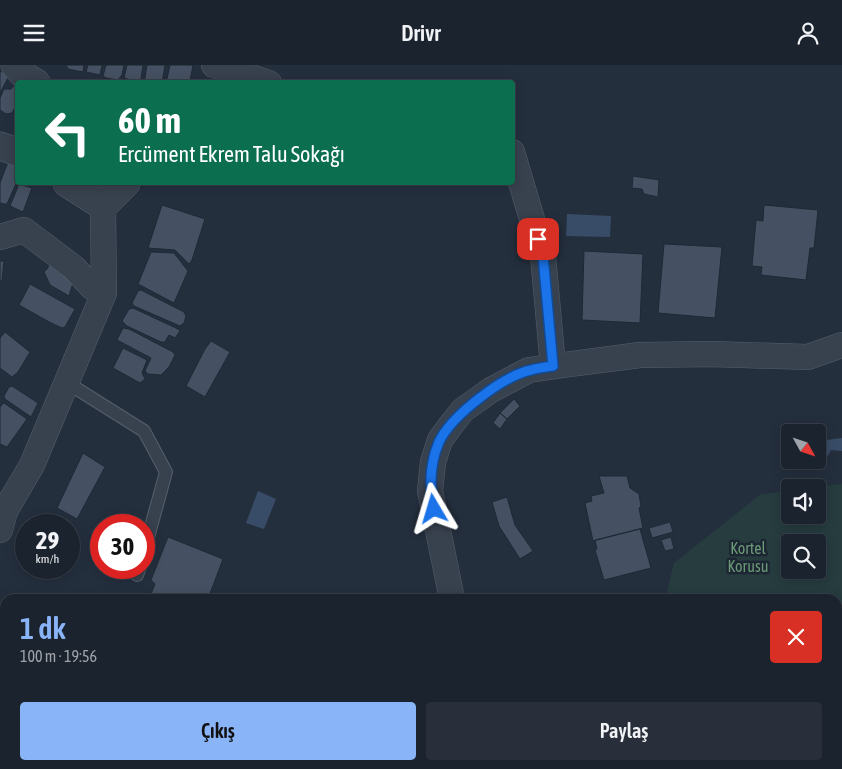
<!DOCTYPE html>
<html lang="tr">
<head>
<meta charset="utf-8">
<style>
  body { margin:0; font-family:"Asap Condensed",sans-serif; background:#282f3a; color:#f1f3f6; height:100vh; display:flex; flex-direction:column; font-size:19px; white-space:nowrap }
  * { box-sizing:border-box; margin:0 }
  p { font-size:16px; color:#a0a4aa }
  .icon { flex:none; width:28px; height:28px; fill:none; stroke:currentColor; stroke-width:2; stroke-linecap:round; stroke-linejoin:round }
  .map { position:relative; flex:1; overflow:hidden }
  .details { position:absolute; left:0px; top:529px; width:842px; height:176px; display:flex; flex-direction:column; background:#1b232e; border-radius:15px 15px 0 0; box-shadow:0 2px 12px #0003,0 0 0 1px #39404a }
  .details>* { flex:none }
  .hud { position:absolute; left:15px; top:15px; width:500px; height:105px; border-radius:5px; box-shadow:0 2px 12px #0003,0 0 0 1px #39404a; background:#0b6e4f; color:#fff; overflow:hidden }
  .needle { width:32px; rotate:130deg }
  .tools { position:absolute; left:781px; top:359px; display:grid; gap:10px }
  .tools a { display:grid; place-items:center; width:45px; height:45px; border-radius:5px; background:#1b232e; box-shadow:0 2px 12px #0003,0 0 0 1px #39404a; font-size:25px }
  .speed { position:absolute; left:15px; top:449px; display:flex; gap:10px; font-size:25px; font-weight:700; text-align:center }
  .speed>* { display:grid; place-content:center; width:65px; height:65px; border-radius:50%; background:#1b232e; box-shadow:0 2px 12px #0003,0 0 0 1px #39404a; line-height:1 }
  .speed small { font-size:12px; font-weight:400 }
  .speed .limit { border:8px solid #d22; background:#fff; color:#111 }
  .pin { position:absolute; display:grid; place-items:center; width:42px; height:42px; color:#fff; margin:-21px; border-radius:10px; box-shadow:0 2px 8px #0006 }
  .me { position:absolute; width:55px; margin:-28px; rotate:353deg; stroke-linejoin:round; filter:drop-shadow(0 0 4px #0008) }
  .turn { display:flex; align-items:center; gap:18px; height:105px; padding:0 20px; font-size:22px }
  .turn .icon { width:65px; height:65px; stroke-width:2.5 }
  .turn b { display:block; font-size:35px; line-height:42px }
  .round { display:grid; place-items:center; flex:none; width:52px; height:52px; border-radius:5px; background:#282f3a }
  .summary { display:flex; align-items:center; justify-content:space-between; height:85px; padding:0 20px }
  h1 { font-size:30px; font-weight:600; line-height:38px; color:#8ab4f8 }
  .primary-button { display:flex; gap:10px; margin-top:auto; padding:10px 20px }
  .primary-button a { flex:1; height:58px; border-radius:5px; background:#8ab4f8; color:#111; font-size:20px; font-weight:600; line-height:58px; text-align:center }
  .primary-button a+a { background:#282f3a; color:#f1f3f6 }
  header { display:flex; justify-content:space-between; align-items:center; height:65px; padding:0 20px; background:#1b232e; font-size:22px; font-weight:600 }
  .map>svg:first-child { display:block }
</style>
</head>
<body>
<header><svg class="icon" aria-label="menu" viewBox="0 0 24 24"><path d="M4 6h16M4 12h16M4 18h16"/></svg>Drivr<svg class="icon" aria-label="person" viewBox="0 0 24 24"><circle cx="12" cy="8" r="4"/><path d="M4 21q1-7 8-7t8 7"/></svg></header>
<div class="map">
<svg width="842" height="704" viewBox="0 0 842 704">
  <rect width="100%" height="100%" fill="#242f3e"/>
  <!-- green -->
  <path fill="#263c3f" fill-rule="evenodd" d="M842,419V704H97V700H838V534H665L674,498L761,429L790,426V450H818V422H816ZM790,478H818V505H790Z"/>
  <!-- water -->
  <path fill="#394c67" d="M567,149L611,151L610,172L566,171Z
    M842,373V386L831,385L827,392V398H815L811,395H818V376Z
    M258,426L276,434L264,464L246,458Z"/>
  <!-- building -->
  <path fill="#455162" stroke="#1f2835" d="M66,0H84L83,7L68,4Z
    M88,0H102L100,10L86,7Z
    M106,0H124L122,10L118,15L106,13L103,11Z
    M127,0H143L141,14L137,17L124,13Z
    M147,0H165L162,18H144Z
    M170,0H193L190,16L166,18Z
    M6,6L9,11L0,28V7Z
    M17,17L18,37L12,48L6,49L0,45V33L4,24H11Z
    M18,93V114L7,139H4L0,138V118L8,97Z
    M633,111L659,115L658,132L644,129L642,124L632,123Z
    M19,119L32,123L23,147L10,141Z
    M162,140L205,154L192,195L189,199L175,185L148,183Z
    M764,140L818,145L814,183H810L806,215L761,210L762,202L752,201L756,155L763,156Z
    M664,179L722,182L715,253L658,248Z
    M584,186L643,189L640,258L582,255Z
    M151,187L174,188L188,206L174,238L138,219Z
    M0,196H4L2,216L0,215Z
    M49,196L74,215L69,231L50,220L44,207L48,203Z
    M30,219L75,244L65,262L62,263L51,258L19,240Z
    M141,225L184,247L186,251L184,258L180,261L134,241L132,238L138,226Z
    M133,243L178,264L180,266L175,273L169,270L165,277H161L127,261L122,256L129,244Z
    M123,263L129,264L173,287L175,290L169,302L161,310L148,309L145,306L151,293L117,275Z
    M5,267L30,287L18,307L12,312L0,303V273Z
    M211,276L230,287L205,332L186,321L205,284Z
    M123,283L147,295L142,308L145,314L140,318L113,303Z
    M12,321L38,338L31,352L5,334L4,331L9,322Z
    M514,334L520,341L507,354L500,348Z
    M4,338L27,354L7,382L0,379V342Z
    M500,348L507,354L500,364L493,358Z
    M83,388L105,402L77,454L57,443Z
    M599,411H627L630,423L639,429L641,441L639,443L643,463L593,476L585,438L592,436L591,431L604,428Z
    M507,432L515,460L533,486L520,494L499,461L492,437Z
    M670,457L673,467L652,473L649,463Z
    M640,464L651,503L604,515L595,485L597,484L595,475Z
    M168,472L223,494L208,534H149L155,519L151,515Z
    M671,472L674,484L665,486L661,475Z
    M540,530L542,534H530Z"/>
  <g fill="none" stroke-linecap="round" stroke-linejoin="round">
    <defs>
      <path id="service" d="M66,317L144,366L166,407L144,487
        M137,510L140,502"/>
      <path id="minor" d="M214,0L269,18
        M512,87L543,191L553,301
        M0,172L24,165L73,202L92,222L104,228
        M0,465L5,446L32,400L104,228L103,141
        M452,534L430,426L433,397L440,375L451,360L463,345L491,325L529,305L571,299L640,290L711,289L808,292L842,280
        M0,598L5,601
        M216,700L233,704
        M65,704L66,700
        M266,704L363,702L379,704"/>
      <path id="tertiary" d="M15,0L27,13L36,18
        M0,81L18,87
        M67,118L103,141L126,118"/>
    </defs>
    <!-- service casing -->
    <use href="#service" stroke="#565f6c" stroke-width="14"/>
    <!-- minor casing -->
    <use href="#minor" stroke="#565f6c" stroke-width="26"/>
    <!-- tertiary casing -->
    <use href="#tertiary" stroke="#565f6c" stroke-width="29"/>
    <!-- service -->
    <use href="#service" stroke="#38414e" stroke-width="12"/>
    <!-- minor -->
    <use href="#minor" stroke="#38414e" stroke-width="25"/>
    <!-- tertiary -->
    <use href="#tertiary" stroke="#38414e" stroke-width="28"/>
  </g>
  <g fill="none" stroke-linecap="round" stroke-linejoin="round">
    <defs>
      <path id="route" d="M434,444C429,421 430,398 439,377C451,351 503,311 531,305C538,303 546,302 553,301L543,191L538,174"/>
    </defs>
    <!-- route casing -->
    <use href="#route" stroke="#114b97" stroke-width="12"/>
    <!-- route -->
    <use href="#route" stroke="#1a73e8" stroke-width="9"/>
  </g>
  <g text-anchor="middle" stroke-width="5" stroke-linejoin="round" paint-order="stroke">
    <!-- park labels -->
    <g font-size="16" fill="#6b9a76" stroke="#1d2633">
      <text x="748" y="489">Kortel<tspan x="748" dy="18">Korusu</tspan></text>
    </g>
  </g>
</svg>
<div class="tools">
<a><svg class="needle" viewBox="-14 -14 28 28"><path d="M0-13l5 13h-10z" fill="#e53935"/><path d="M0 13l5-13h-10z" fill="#a0a4aa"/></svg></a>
<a><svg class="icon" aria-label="sound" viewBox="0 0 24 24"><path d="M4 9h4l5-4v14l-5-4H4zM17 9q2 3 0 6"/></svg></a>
<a><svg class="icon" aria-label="search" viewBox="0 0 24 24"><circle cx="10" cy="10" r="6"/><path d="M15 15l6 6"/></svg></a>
</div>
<div class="speed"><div>29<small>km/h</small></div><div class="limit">30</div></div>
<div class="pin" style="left:538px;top:174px;background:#d93025"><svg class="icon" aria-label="arrive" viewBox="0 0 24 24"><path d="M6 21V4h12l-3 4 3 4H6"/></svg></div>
<svg class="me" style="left:434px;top:444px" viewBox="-20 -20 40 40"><path d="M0-17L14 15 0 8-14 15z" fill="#1a73e8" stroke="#fff" stroke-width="4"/></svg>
<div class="hud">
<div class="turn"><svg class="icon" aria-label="left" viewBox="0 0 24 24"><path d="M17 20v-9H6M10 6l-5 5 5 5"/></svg><div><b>60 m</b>Ercüment Ekrem Talu Sokağı</div></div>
</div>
<section class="details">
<div class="summary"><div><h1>1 dk</h1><p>100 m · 19:56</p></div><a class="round" style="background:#d93025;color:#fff"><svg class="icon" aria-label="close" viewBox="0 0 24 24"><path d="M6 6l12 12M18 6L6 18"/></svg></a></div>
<div class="primary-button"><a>Çıkış</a><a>Paylaş</a></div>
</section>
</div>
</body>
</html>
